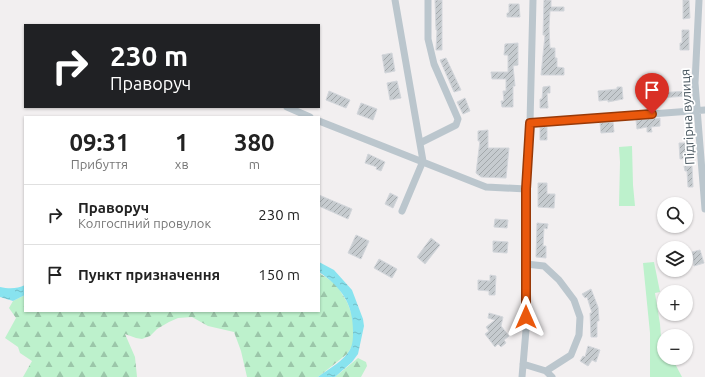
<!DOCTYPE html>
<html lang="uk">
<head>
<meta charset="utf-8">
<style>
  body { margin:0; font-family:Ubuntu,sans-serif; background:#f2f2f2; color:#222; height:100vh; display:flex; flex-direction:column; font-size:15px; white-space:nowrap }
  * { box-sizing:border-box; margin:0 }
  p { font-size:13px; color:#767676 }
  .icon { flex:none; width:22px; height:22px; fill:none; stroke:currentColor; stroke-width:2; stroke-linecap:round; stroke-linejoin:round }
  .map { position:relative; flex:1; overflow:hidden }
  .drawer { position:absolute; left:24px; top:116px; width:296px; height:196px; display:flex; flex-direction:column; background:#fff; border-radius:0px; box-shadow:0 1px 3px #0004 }
  .drawer>* { flex:none }
  .banner { position:absolute; left:24px; top:24px; width:296px; height:84px; border-radius:0px; box-shadow:0 1px 3px #0004; background:#202124; color:#fff; overflow:hidden }
  .tools { position:absolute; left:657px; top:197px; display:grid; gap:8px }
  .tools a { display:grid; place-items:center; width:36px; height:36px; border-radius:50%; background:#fff; box-shadow:0 1px 3px #0004; font-size:20px }
  .pin { position:absolute; display:grid; place-items:center; width:34px; height:34px; color:#fff; margin:-41px -17px; border-radius:50% 50% 50% 0; rotate:-45deg; box-shadow:0 0 4px #0007 }
  .pin .icon { rotate:45deg }
  .me { position:absolute; width:44px; margin:-22px; rotate:0deg; stroke-linejoin:round; filter:drop-shadow(0 0 3px #0008) }
  .turn { display:flex; align-items:center; gap:14px; height:84px; padding:0 20px; font-size:18px }
  .turn .icon { width:52px; height:52px; stroke-width:2.5 }
  .turn b { display:block; font-size:28px; line-height:34px }
  .eta { display:flex; justify-content:space-evenly; align-items:center; height:68px; text-align:center }
  .eta b { font-size:24px; font-weight:700; line-height:28px }
  ul { padding:0; list-style:none }
  li { display:flex; align-items:center; gap:12px; height:60px; padding:0 20px; border-top:1px solid #e0e0e0 }
  li div { flex:1 }
  li b { display:block; font-size:15px }
  li em { font-style:normal }
  .map>svg:first-child { display:block }
</style>
</head>
<body>
<div class="map">
<svg width="705" height="377" viewBox="0 0 705 377">
  <defs>
    <pattern id="forest-firs" width="22" height="20" patternUnits="userSpaceOnUse"><rect width="22" height="20" fill="#bdf1cc"/><path d="M5 1l3.5 6h-7zM16 11l3.5 6h-7z" fill="#9bc6a9"/></pattern>
    <pattern id="water-ripples" width="26" height="14" patternUnits="userSpaceOnUse"><rect width="26" height="14" fill="#88e3ef"/><path d="M2 4q2-2 4 0t4 0M15 11q2-2 4 0t4 0" fill="none" stroke="#71bbc5"/></pattern>
    <pattern id="building-hatch" width="6" height="6" patternUnits="userSpaceOnUse"><rect width="6" height="6" fill="#c6cbcf"/><path d="M-1 1l2-2M0 6l6-6M5 7l2-2" fill="none" stroke="#a3a8ab"/></pattern>
  </defs>
  <rect width="100%" height="100%" fill="#f2eff0"/>
  <!-- grass -->
  <path fill="#bdf1cc" d="M632,146L633,185L635,206H619L620,162L619,147Z
    M654,262L660,292L655,293L660,324L661,337L664,343V358H672L682,377H650V333L643,263Z"/>
  <!-- forest -->
  <path fill="url(#forest-firs)" d="M319,273L336,284L347,302L353,317V345L347,354L318,377H247L241,351L234,332L208,326L192,317L178,318L169,322L157,329L150,336L142,339L136,338L125,334L135,357L137,377H23L32,361L20,353L18,347L5,338L16,318L9,308L13,301L25,295V311H319Z
    M358,358L366,362L367,366L361,377H335Z"/>
  <!-- water -->
  <path fill="url(#water-ripples)" d="M319,262L334,270L352,290L363,319L364,326L358,354L352,362L335,377H318C327,370 340,363 347,354C353,347 353,340 353,331C353,303 341,287 319,272Z
    M25,285V295L13,301L0,297V287C9,289 17,289 25,285Z"/>
  <!-- building -->
  <path fill="url(#building-hatch)" stroke="#d3d6db" d="M435,0H442V50H436L437,30H436Z
    M544,0H551V7H564V11H550L549,27L550,48H555V58H557V67L564,68V75H541L545,35H543Z
    M683,0H689L690,18L683,19Z
    M509,4H519L520,17H507V13H509Z
    M682,30H689V50H680V43H682Z
    M518,43V65L513,66L515,86H513V107H502L501,101H504L503,91H506V79H492L491,72H508V55H504L505,44Z
    M392,53L395,71L385,73L382,55Z
    M446,58L461,90L454,92L440,60Z
    M397,81L401,98L390,100L387,83Z
    M550,86V93H547L548,108H540V99H542L543,87Z
    M617,87H622L623,99L608,102V100L599,101L598,91L617,89Z
    M657,89L658,93L688,91V96L658,98V99L646,100L645,90Z
    M329,91L350,100L346,108L326,100Z
    M465,98L470,111L463,114L457,102Z
    M361,103L377,109L373,120L357,114Z
    M660,118V126L651,127L652,132H647V127L637,129L636,120Z
    M613,122L614,132L601,133L600,123Z
    M540,127H547V140H540Z
    M488,130V148H509L506,178L481,177L476,173L480,141H478V131Z
    M679,143H690L691,158L680,159Z
    M368,154L385,162L381,171L376,169L377,167L365,163Z
    M684,166H692L693,187H688L687,171H685Z
    M538,183H547V194H555L554,208L538,207Z
    M390,193L398,197L393,208L385,204Z
    M319,195L352,209L348,219L319,206Z
    M495,219L508,220L507,228L494,227Z
    M537,223L548,224L547,229L544,228L543,246H546V258L536,257Z
    M356,235L369,241L361,259L348,253Z
    M431,238L440,245L425,264L417,257Z
    M493,241L508,242L507,253L493,252Z
    M700,250L704,263L694,266L692,252Z
    M379,259L397,269L392,278L374,268Z
    M490,275L496,276L495,295H489V291L478,290V280L490,281Z
    M591,289L598,307L599,321H597V337H591L590,313H592L587,297L585,298L582,294Z
    M489,313L503,317L501,326L509,336L504,340L506,343L501,347L498,344L495,347L485,334L489,331L486,327L495,320L488,318Z
    M588,346L600,350L596,362L592,360L588,366L580,361L583,356L585,357Z"/>
  <g fill="none" stroke-linecap="round" stroke-linejoin="round">
    <!-- minor -->
    <path stroke="#bbc6cd" stroke-width="7" d="M395,0L423,161L402,211
      M699,0L695,83L705,209
      M287,107L310,117
      M319,121L486,187L526,189
      M530,123L705,110
      M420,143L456,125L458,119L434,64L428,39V0
      M526,264L544,266L559,280L574,300L580,317L579,335L571,355L546,371
      M523,364L546,371L552,377
      M522,377L526,330V189L530,123L533,0"/>
  </g>
  <g fill="none" stroke-linecap="round" stroke-linejoin="round">
    <defs>
      <path id="route" d="M526,317V189L530,123L652,114"/>
    </defs>
    <!-- route casing -->
    <use href="#route" stroke="#983908" stroke-width="10"/>
    <!-- route -->
    <use href="#route" stroke="#ea580c" stroke-width="7"/>
  </g>
  <g text-anchor="middle" stroke-width="3.5" stroke-linejoin="round" paint-order="stroke">
    <!-- street labels -->
    <g font-size="13" fill="#47555e" stroke="#fff">
      <text transform="translate(687 117) rotate(-93)" y="5">Підгірна вулиця</text>
    </g>
  </g>
</svg>
<div class="tools">
<a><svg class="icon" aria-label="search" viewBox="0 0 24 24"><circle cx="10" cy="10" r="6"/><path d="M15 15l6 6"/></svg></a>
<a><svg class="icon" aria-label="layers" viewBox="0 0 24 24"><path d="M12 4l9 5-9 5-9-5zM3 14l9 5 9-5"/></svg></a>
<a>+</a>
<a>−</a>
</div>
<div class="pin" style="left:652px;top:114px;background:#d93025"><svg class="icon" aria-label="arrive" viewBox="0 0 24 24"><path d="M6 21V4h12l-3 4 3 4H6"/></svg></div>
<svg class="me" style="left:526px;top:317px" viewBox="-20 -20 40 40"><path d="M0-17L14 15 0 8-14 15z" fill="#ea580c" stroke="#fff" stroke-width="4"/></svg>
<div class="banner">
<div class="turn"><svg class="icon" aria-label="right" viewBox="0 0 24 24"><path d="M7 20v-9h11M14 6l5 5-5 5"/></svg><div><b>230 m</b>Праворуч</div></div>
</div>
<section class="drawer">
<div class="eta">
<div><b>09:31</b><p>Прибуття</p></div>
<div><b>1</b><p>хв</p></div>
<div><b>380</b><p>m</p></div>
</div>
<ul>
<li><svg class="icon" aria-label="right" viewBox="0 0 24 24"><path d="M7 20v-9h11M14 6l5 5-5 5"/></svg><div><b>Праворуч</b><p>Колгоспний провулок</p></div><em>230 m</em></li>
<li><svg class="icon" aria-label="arrive" viewBox="0 0 24 24"><path d="M6 21V4h12l-3 4 3 4H6"/></svg><div><b>Пункт призначення</b></div><em>150 m</em></li>
</ul>
</section>
</div>
</body>
</html>
